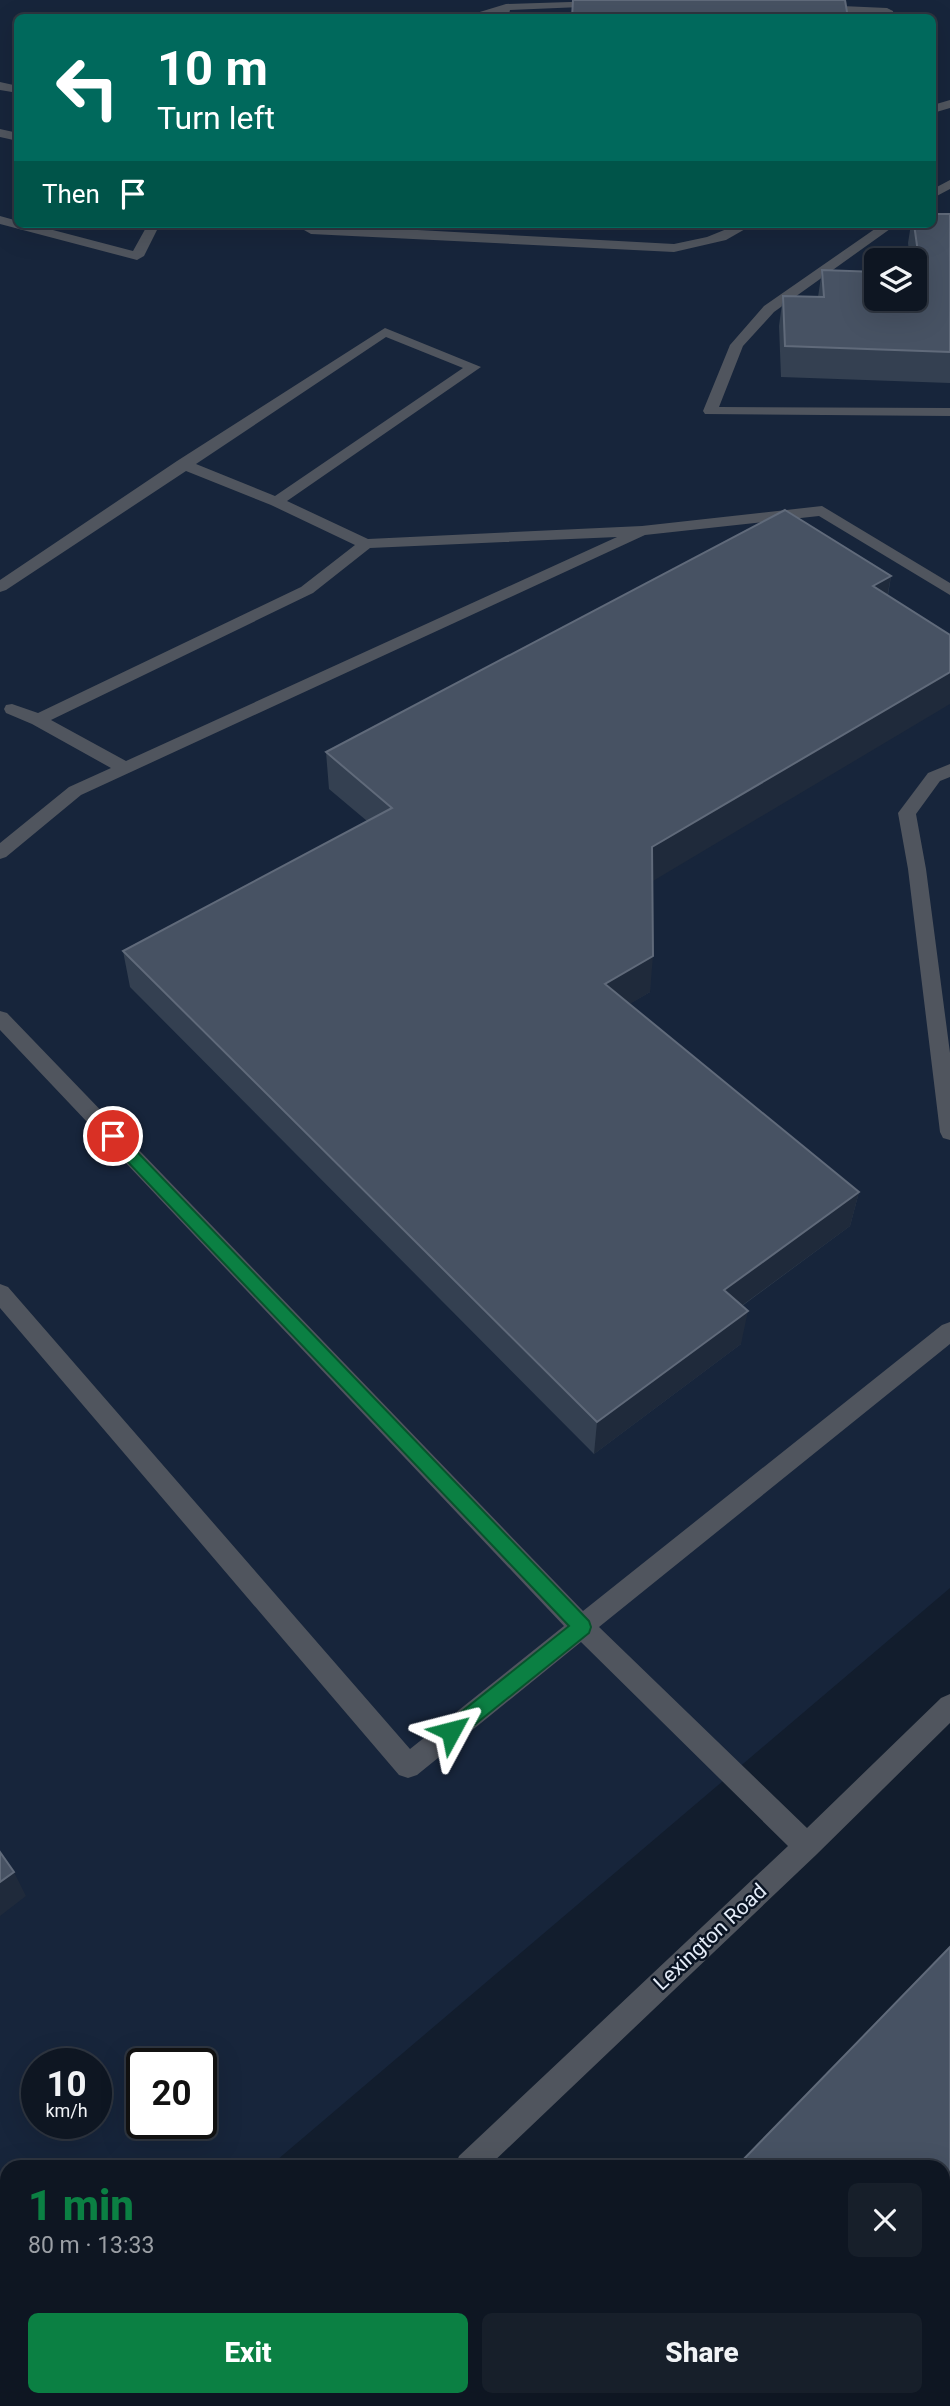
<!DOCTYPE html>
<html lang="en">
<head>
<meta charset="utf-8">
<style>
  body { margin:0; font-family:Roboto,sans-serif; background:#171f2a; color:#f1f3f6; height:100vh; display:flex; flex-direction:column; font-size:26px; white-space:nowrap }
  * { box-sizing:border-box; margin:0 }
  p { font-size:23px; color:#9b9fa5 }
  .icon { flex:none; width:38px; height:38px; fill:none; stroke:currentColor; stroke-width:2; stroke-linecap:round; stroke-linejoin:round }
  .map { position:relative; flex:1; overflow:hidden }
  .details { position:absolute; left:0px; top:2160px; width:950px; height:247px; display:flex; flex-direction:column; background:#0e1622; border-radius:21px 21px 0 0; box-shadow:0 7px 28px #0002,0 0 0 2px #2e3540 }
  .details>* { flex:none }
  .banner { position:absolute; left:14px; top:14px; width:922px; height:214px; border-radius:10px; box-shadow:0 7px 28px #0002,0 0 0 2px #2e3540; background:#00695c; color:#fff; overflow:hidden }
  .fabs { position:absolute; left:864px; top:248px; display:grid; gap:14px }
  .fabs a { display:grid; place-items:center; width:63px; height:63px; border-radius:10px; background:#0e1622; box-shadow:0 7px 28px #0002,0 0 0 2px #2e3540; font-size:35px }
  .speed { position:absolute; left:21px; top:2048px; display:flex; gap:14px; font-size:35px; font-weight:700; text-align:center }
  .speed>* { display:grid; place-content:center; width:91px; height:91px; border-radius:50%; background:#0e1622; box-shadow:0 7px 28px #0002,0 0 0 2px #2e3540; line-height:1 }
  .speed small { font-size:18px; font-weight:400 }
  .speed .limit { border:4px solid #111; border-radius:10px; background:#fff; color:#111 }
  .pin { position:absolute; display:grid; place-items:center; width:60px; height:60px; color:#fff; margin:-30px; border:4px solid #fff; border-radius:50%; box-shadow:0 2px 7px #0007 }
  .me { position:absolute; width:77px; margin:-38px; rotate:52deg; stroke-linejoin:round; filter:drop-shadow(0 0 5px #0008) }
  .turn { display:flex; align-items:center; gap:24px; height:147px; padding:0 28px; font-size:32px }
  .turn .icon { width:91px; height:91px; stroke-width:2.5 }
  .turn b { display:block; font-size:49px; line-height:60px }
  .then { display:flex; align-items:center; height:66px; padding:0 28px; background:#0003; gap:14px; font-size:26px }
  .round { display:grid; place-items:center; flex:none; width:74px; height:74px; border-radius:10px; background:#171f2a }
  .overview { display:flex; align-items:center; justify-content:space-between; height:119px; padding:0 28px }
  h1 { font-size:42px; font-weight:800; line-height:52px; color:#0b8043 }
  .primary-button { display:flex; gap:14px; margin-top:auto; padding:14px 28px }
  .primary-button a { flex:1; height:80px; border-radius:10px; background:#0b8043; color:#fff; font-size:28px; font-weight:800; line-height:80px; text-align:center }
  .primary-button a+a { background:#171f2a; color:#f1f3f6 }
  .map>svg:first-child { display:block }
</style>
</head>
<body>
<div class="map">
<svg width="950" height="2406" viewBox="0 0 950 2406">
  <rect width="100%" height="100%" fill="#121d2d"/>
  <!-- built -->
  <path fill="#17253b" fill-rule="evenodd" d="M0,0H950V1588L270,2166H7V2391L0,2397ZM18,18H933V224H18ZM877,261H915V299H877ZM37,2063H96V2123H37ZM142,2063H201V2123H142Z"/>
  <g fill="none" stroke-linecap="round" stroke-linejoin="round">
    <!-- minor -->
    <path fill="#50555e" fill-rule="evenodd" d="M601,1L607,4L605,6L510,10L508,18H497L498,12L480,18H460L506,4Z
      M819,5L887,8L893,11L894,18H882V14L815,10V6Z
      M0,82L18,86V93L0,90Z
      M950,100V108L933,113V105Z
      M0,129L18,133V141L0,137Z
      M950,180V189L933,198V189Z
      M0,216L18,221V224H30L133,251L148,224H160L144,256L137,260L0,224Z
      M307,224L674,244L707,237L739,224H754L726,240L674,252L311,234L304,230Z
      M882,224H897L774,312L743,346L719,407L950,408V416L705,414L703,411L730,345L764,306Z
      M385,328L481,367L287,501L368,539L642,526L822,506L950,583V595L819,516L645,535L81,795L6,857L0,859V843L69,787L111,768L32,724L6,713L4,709L6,705L12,704L38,713L301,587L355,545L271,505L186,471L6,590L0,592V580L177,461ZM386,337L463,368L275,496L196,464ZM617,537L126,761L51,720L313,593L370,548Z
      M950,764V777L940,781L916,814L926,869L950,1053V1140L943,1138L940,1132L908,869L898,813L928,773Z
      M0,1011L7,1013L583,1611L942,1325L950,1322V1344L599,1627L807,1828L941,1698L950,1694V1723L816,1855L489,2166H455L459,2156L788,1846L581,1642L417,1775L408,1778L399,1775L0,1308V1284L8,1287L410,1749L564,1626L0,1030Z
      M203,2399H238L236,2406H201Z"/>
  </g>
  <!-- wall -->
  <path fill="#344051" d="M950,214V383L781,377L779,326L783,296L818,297L822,270L915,299V261H910L908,243L911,224H933Z
    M891,576L888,595L652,881L650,992L629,1004L859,1192L850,1226L742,1306L741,1344L594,1454L130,987L123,951L367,821L329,789L326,752Z"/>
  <!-- shaded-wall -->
  <path fill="#1f2a3b" d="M891,576L884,613L873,586Z
    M950,672V704L648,884L652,847Z
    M653,956L650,992L603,1020L605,984Z
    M859,1192L850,1226L718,1323L724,1290Z
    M748,1311L741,1344L594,1454L597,1422Z
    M14,1872L26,1896L0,1916V1882Z"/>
  <!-- building -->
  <path fill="#475263" stroke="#606a7a" stroke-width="2" d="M573,0H845L848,18H572Z
    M933,214H950V352L785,346L783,296L824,297L822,270L877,272V299H915V273L921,274L914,224H933Z
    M785,510L891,576L873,586L950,635V672L652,847L653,956L605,984L859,1192L724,1290L748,1311L597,1422L123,951L392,808L326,752Z
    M0,1852L14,1872L0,1882Z
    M950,1947V2406H505L512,2399H943V2166H737Z"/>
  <!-- route -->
  <path fill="#0b8043" stroke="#07532c" stroke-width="2" d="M113,1130L118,1132L589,1621L591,1627L589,1633L458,1738L451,1740L445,1738L442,1731L445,1725L569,1626L107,1140L105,1136Z"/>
  <g text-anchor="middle" stroke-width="5" stroke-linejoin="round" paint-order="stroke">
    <!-- near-street labels -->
    <g font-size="21" fill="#e4ecf8" stroke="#0a1423">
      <text transform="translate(710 1937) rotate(-43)" y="7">Lexington Road</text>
    </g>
  </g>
</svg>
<div class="fabs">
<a><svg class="icon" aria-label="layers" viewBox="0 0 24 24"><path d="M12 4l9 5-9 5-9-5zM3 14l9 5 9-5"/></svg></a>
</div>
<div class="speed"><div>10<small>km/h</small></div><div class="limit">20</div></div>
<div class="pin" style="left:113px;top:1136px;background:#d93025"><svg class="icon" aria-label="arrive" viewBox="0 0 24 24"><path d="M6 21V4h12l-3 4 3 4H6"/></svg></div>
<svg class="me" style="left:451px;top:1731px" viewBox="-20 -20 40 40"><path d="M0-17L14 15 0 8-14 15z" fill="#0b8043" stroke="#fff" stroke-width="4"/></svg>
<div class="banner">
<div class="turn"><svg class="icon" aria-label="left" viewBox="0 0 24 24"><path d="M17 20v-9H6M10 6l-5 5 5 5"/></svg><div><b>10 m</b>Turn left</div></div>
<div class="then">Then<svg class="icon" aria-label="arrive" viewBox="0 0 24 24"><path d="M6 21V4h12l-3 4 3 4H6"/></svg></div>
</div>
<section class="details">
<div class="overview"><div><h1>1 min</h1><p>80 m · 13:33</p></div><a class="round"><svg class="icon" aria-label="close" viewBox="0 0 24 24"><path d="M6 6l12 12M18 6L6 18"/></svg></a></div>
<div class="primary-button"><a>Exit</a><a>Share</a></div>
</section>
</div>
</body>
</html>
